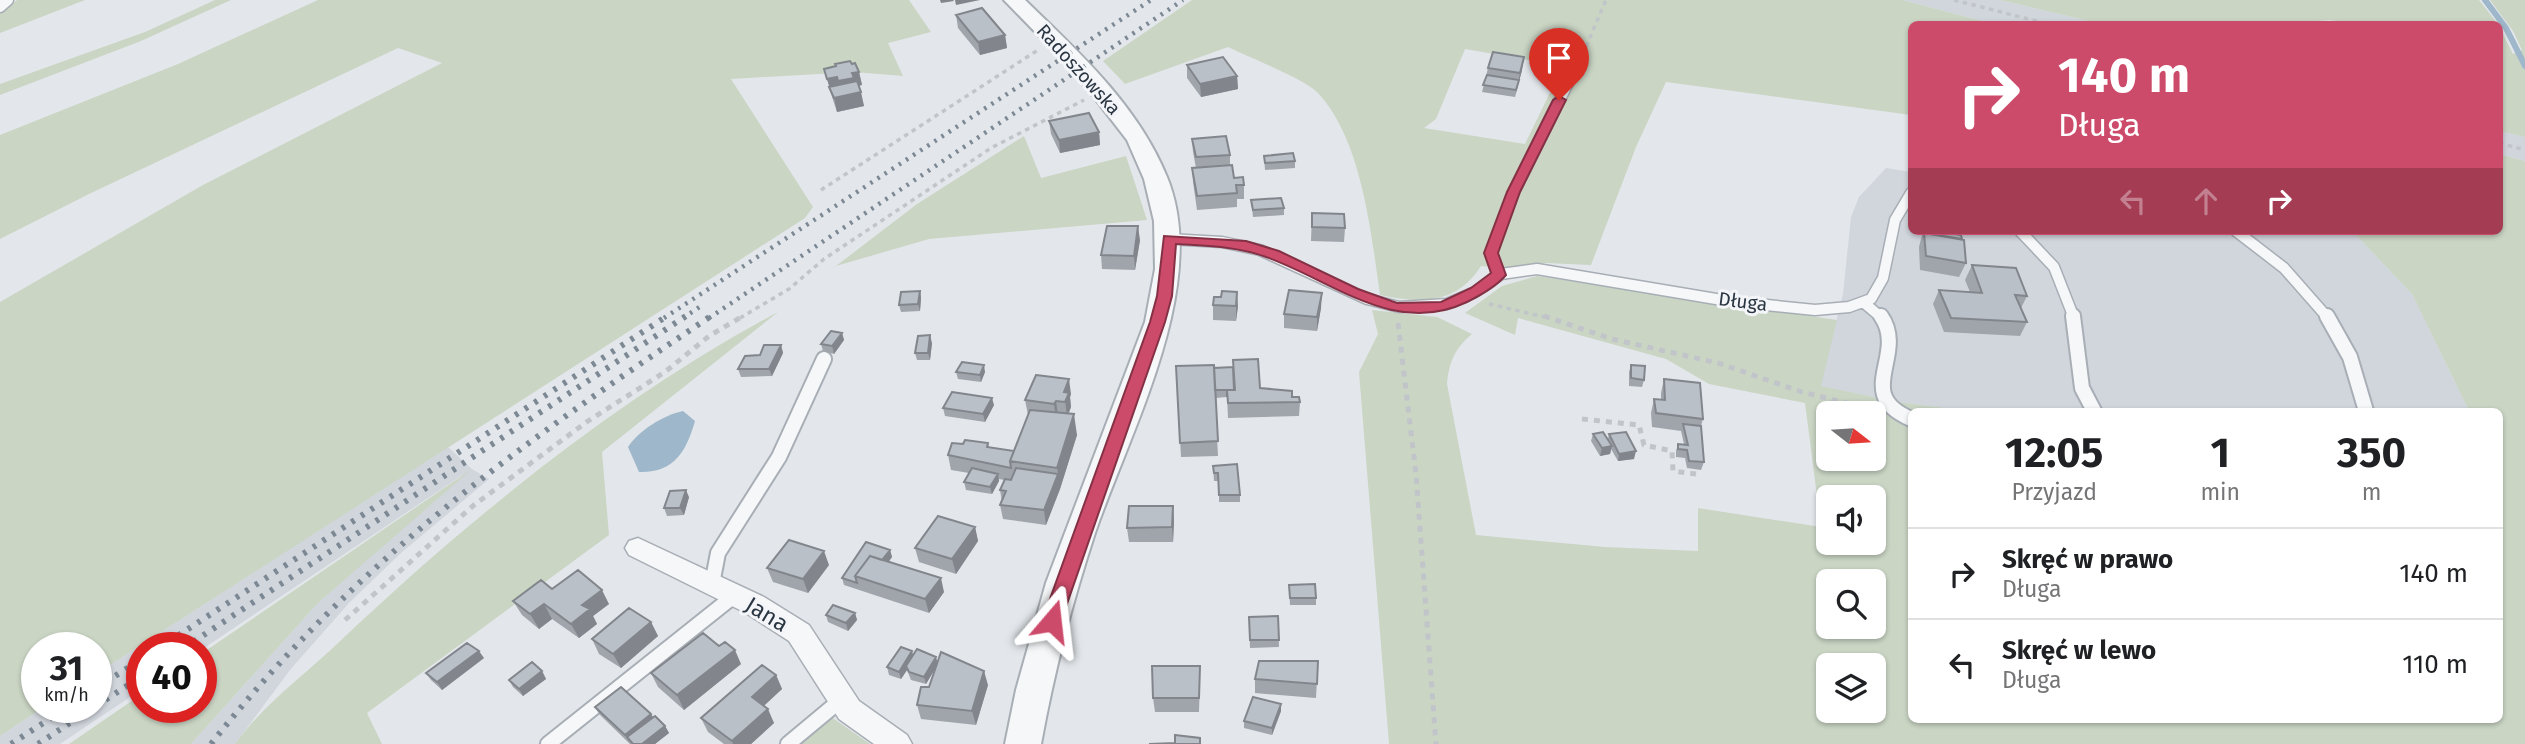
<!DOCTYPE html>
<html lang="pl">
<head>
<meta charset="utf-8">
<style>
  body { margin:0; font-family:"Fira Sans",sans-serif; background:#f2f2f2; color:#202124; height:100vh; display:flex; flex-direction:column; font-size:26px; white-space:nowrap }
  * { box-sizing:border-box; margin:0 }
  p { font-size:23px; color:#757577 }
  .icon { flex:none; width:38px; height:38px; fill:none; stroke:currentColor; stroke-width:2; stroke-linecap:round; stroke-linejoin:round }
  .map { position:relative; flex:1; overflow:hidden }
  .side { position:absolute; left:1908px; top:408px; width:595px; height:315px; display:flex; flex-direction:column; background:#fff; border-radius:10px; box-shadow:0 2px 5px #0004 }
  .side>* { flex:none }
  .guide { position:absolute; left:1908px; top:21px; width:595px; height:214px; border-radius:10px; box-shadow:0 2px 5px #0004; background:#cd4b6a; color:#fff; overflow:hidden }
  .needle { width:46px; rotate:107deg }
  .controls { position:absolute; left:1816px; top:401px; display:grid; gap:14px }
  .controls a { display:grid; place-items:center; width:70px; height:70px; border-radius:10px; background:#fff; box-shadow:0 2px 5px #0004; font-size:35px }
  .speed { position:absolute; left:21px; top:632px; display:flex; gap:14px; font-size:35px; font-weight:700; text-align:center }
  .speed>* { display:grid; place-content:center; width:91px; height:91px; border-radius:50%; background:#fff; box-shadow:0 2px 5px #0004; line-height:1 }
  .speed small { font-size:18px; font-weight:400 }
  .speed .limit { border:10px solid #d22; background:#fff; color:#111 }
  .pin { position:absolute; display:grid; place-items:center; width:60px; height:60px; color:#fff; margin:-72px -30px; border-radius:50% 50% 50% 0; rotate:-45deg; box-shadow:0 0 7px #0007 }
  .pin .icon { rotate:45deg }
  .me { position:absolute; width:77px; margin:-38px; rotate:17deg; stroke-linejoin:round; filter:drop-shadow(0 0 5px #0008) }
  .turn { display:flex; align-items:center; gap:24px; height:147px; padding:0 35px; font-size:32px }
  .turn .icon { width:91px; height:91px; stroke-width:2.5 }
  .turn b { display:block; font-size:49px; line-height:60px }
  .lanes { display:flex; align-items:center; height:66px; padding:0 35px; background:#0003; justify-content:center; gap:35px; direction:ltr }
  .lanes .off { opacity:.35 }
  .eta { display:flex; justify-content:space-evenly; align-items:center; height:119px; text-align:center }
  .eta b { font-size:42px; font-weight:700; line-height:49px }
  ul { padding:0; list-style:none }
  li { display:flex; align-items:center; gap:21px; height:91px; padding:0 35px; border-top:2px solid #e0e0e0 }
  li div { flex:1 }
  li b { display:block; font-size:26px }
  li em { font-style:normal }
  .map>svg:first-child { display:block }
</style>
</head>
<body>
<div class="map">
<svg width="2525" height="744" viewBox="0 0 2525 744">
  <rect width="100%" height="100%" fill="#e3e7eb"/>
  <!-- built -->
  <path fill="#d1d6dd" d="M1902,0H2000L2101,24H1994Z
    M2499,131L2525,137V161L2499,154Z
    M1886,168L1911,172V231H2340L2355,234L2412,294L2469,411H1970L1898,402L1820,386L1843,294L1851,217L1859,197Z
    M448,447L472,469L489,479L401,553L349,603L290,670L235,744H191L318,603L464,474L201,650L142,648V689L60,744H0V736L44,707H96V674Z"/>
  <!-- green -->
  <path fill="#cad5c4" fill-rule="evenodd" d="M17,0H85L0,33V13Z
    M215,0H231L141,41L0,95V84L145,32Z
    M318,0H909L931,32L888,43L903,76L854,72L731,79L813,207L805,218L96,674V648H37V707H44L0,736V302L203,185L442,63L398,48L89,194L0,239V135L178,64Z
    M1192,0H1902L1994,24H1911V115L1666,82L1636,147L1591,265L1546,263L1504,268L1481,266C1457,304 1421,304 1380,295C1371,233 1362,140 1318,93C1305,79 1248,57 1228,47L1125,84L1103,61ZM1465,49L1563,66L1525,144L1424,128L1436,119Z
    M2000,0H2479L2498,24H2363L2329,20L2283,24H2101Z
    M2490,0H2525V137L2499,131V26L2513,54L2522,50L2513,31Z
    M1024,136L1041,178L1126,156L1147,220L929,239L836,266L917,204Z
    M2499,154L2525,161V744H1389L1359,372L1378,334L1372,310L1437,317L1472,334C1455,348 1449,362 1447,384L1476,535L1605,547L1698,551V508L1821,527L1805,403L1709,384L1666,359L1518,318L1515,335L1465,313L1502,286L1537,276L1837,320L1821,386L1898,402L1970,411H1911V719H2499V411H2469L2412,294L2355,234L2340,231H2499ZM1829,413H1874V458H1829ZM1829,497H1874V542H1829ZM1829,581H1874V626H1829ZM1829,665H1874V710H1829Z
    M778,312L602,452L609,535L367,713L382,744H235C263,705 302,677 337,644C470,518 616,399 778,312Z
    M472,469L318,603L191,744H69L142,694V707H201V654Z
    M827,714L870,744H795Z"/>
  <!-- water -->
  <path fill="#9fb7ca" d="M683,411L695,421C686,452 674,473 639,472L628,447C639,430 664,415 683,411Z"/>
  <g fill="none" stroke-linecap="round" stroke-linejoin="round">
    <!-- stream -->
    <path stroke="#9fb7ca" stroke-width="6" d="M2485,0L2506,28L2525,66"/>
    <defs>
      <path id="service-far1" d="M0,7L8,0
        M2020,231L2054,267L2074,318
        M2236,231L2284,268L2328,318
        M1169,239L1222,242L1260,250L1367,299L1399,307L1447,304L1475,292L1501,274L1537,269L1728,301L1815,310L1849,307L1871,299L1883,278L1895,220L1911,193
        M1499,275L1491,253L1514,192L1571,77
        M1863,302L1882,318"/>
      <path id="service" d="M1881,316C1908,355 1852,394 1911,419
        M2073,316L2082,388L2094,411
        M2327,316L2350,357L2366,411
        M712,584L718,553L779,457L824,359
        M548,744L735,595
        M788,744L842,699"/>
      <path id="minor" d="M638,538L764,597L809,625L859,701L907,735L912,744H874L839,719L789,641L746,613L629,555L625,548L629,541Z"/>
      <path id="tertiary" d="M1004,0H1025C1080,53 1138,106 1167,177C1211,284 1130,431 1095,533C1072,603 1054,672 1041,744H1005L1016,690L1046,583L1145,322L1155,269L1154,221L1144,179L1127,140L1076,74Z"/>
    </defs>
    <!-- service-far1 casing -->
    <use href="#service-far1" stroke="#a8aeb5" stroke-width="13"/>
    <!-- service casing -->
    <use href="#service" stroke="#a8aeb5" stroke-width="18"/>
    <!-- minor casing -->
    <use href="#minor" stroke="#a8aeb5" stroke-width="3"/>
    <!-- tertiary casing -->
    <use href="#tertiary" stroke="#a8aeb5" stroke-width="4"/>
    <!-- path-far1 -->
    <path stroke="#c1c5ca" stroke-width="3.5" stroke-dasharray="4.5 4.5" stroke-linecap="butt" d="M1954,0L2048,24
      M1579,63L1606,0
      M2499,143L2525,150
      M821,190L1038,50
      M1489,304L1549,318
      M740,318L789,289L824,259L991,148L1084,100"/>
    <!-- path -->
    <path stroke="#c1c5ca" stroke-width="5" stroke-dasharray="6 6" stroke-linecap="butt" d="M1544,316L1612,339L1718,363L1802,392L1871,409
      M1398,323L1416,474L1436,744
      M1582,419L1639,425L1644,445L1672,451L1673,471L1696,474
      M345,620L474,505L588,421L665,372L709,336L743,316"/>
    <!-- service-far1 -->
    <use href="#service-far1" stroke="#f6f7f9" stroke-width="10"/>
    <!-- service -->
    <use href="#service" stroke="#f6f7f9" stroke-width="14"/>
    <!-- minor -->
    <use href="#minor" fill="#f6f7f9" fill-rule="evenodd"/>
    <!-- tertiary -->
    <use href="#tertiary" fill="#f6f7f9" fill-rule="evenodd"/>
    <!-- rail-far1 -->
    <path stroke="#7c8894" stroke-width="4.5" stroke-dasharray="2.5 6" stroke-linecap="butt" d="M664,318L1151,0
      M683,318L704,304
      M709,318L1183,0"/>
    <!-- rail -->
    <path stroke="#7c8894" stroke-width="6" stroke-dasharray="3.5 8" stroke-linecap="butt" d="M159,648L667,316
      M184,648L686,316
      M96,688L142,659
      M96,706L142,676
      M11,744L68,707
      M38,744L94,707
      M211,744C356,560 519,445 711,316"/>
  </g>
  <!-- wall -->
  <path fill="#a0a5ac" d="M956,15L1005,35L1007,48L980,55L958,28Z
    M852,64L859,72L862,85L858,86L864,106L837,112L833,100L824,69Z
    M1187,65L1237,76L1238,89L1201,97L1187,78Z
    M1488,68L1522,70L1515,97L1482,92Z
    M1049,121L1099,132L1100,145L1060,153L1051,134Z
    M1192,139L1230,155V165L1234,178L1244,185V199H1237V207L1197,210L1193,182L1192,168H1196L1193,152Z
    M1264,156L1295,161V168L1265,170Z
    M1251,200L1284,208V215L1253,217Z
    M1312,213L1345,228L1344,242L1311,241Z
    M1923,231H1938L1966,263L1959,277L1920,270L1919,247Z
    M1140,240L1135,270L1102,269L1101,255Z
    M1972,265L2027,296L2021,308L2027,322L2020,336L1944,332L1933,304L1939,290L1970,292L1965,280Z
    M920,291L921,298L920,311L901,312L899,305Z
    M1213,305L1238,306L1236,321L1213,320Z
    M1321,308L1317,331L1284,328V314Z
    M842,333L844,340L834,354L823,351L821,344Z
    M932,343L930,360H917L915,353Z
    M781,345L783,353L772,376L741,377L738,369L760,355Z
    M1631,365L1644,380L1642,387L1629,386V372Z
    M1176,366L1214,368L1260,388L1292,397L1300,402L1299,416L1228,418L1227,397L1215,398L1218,456L1181,457Z
    M956,372H985L981,382L958,379Z
    M1664,379L1703,419L1701,426L1704,462L1701,470L1687,468L1685,458L1676,457V451L1678,444H1684L1681,431L1652,427L1651,413L1654,399H1661V393Z
    M1071,394L1070,397L1071,407L1069,413L1077,435L1060,489L1046,525L1003,519L1000,505L1002,502L1000,490L1004,480L999,479V481L992,494L966,490L964,482L969,473L951,470L948,455L963,444L988,443L989,447L1014,451L1028,415L1025,400Z
    M994,405L985,422L945,416L943,408Z
    M1593,434L1608,439L1609,434L1634,459L1618,461L1611,449L1610,454L1600,456L1591,441Z
    M1213,466L1240,495V502H1219V481H1214Z
    M689,497L684,515L667,516L664,508Z
    M1173,506L1174,521L1173,542H1129L1127,528Z
    M975,527L978,541L956,574L919,562L915,548Z
    M890,550L892,557L888,562L944,592L929,613L844,585L842,578Z
    M829,565L808,593L773,582L767,568Z
    M1289,585L1316,598V605H1290Z
    M552,589L609,604L593,616L597,624L579,638L552,619L539,629L522,615L513,601Z
    M855,613L857,620L848,631L828,622L826,615Z
    M1278,616L1279,647L1250,648L1249,617Z
    M651,622L658,636L621,668L599,654L592,639Z
    M913,655L938,663L988,685L976,725L921,719L917,705L929,687L936,667L926,684L911,680L907,670L901,679L889,675L887,667Z
    M484,658L442,690L431,680L426,673Z
    M1318,661L1316,698L1255,693V679Z
    M741,664L684,710L658,687L651,673Z
    M542,671L546,679L523,696L513,687L509,680Z
    M776,675L782,689L764,706L774,723L751,744H724L708,732L701,718Z
    M1200,680L1199,712H1155L1153,698Z
    M595,707L651,714L653,717L665,726L669,733L655,744H630L599,714Z
    M1281,711L1272,735L1244,728V721Z"/>
  <!-- shaded-wall -->
  <path fill="#82868c" d="M940,0H953L954,1L941,3Z
    M955,0H980L956,5Z
    M1005,35L1007,48L980,55L978,42Z
    M1524,57L1522,70L1515,97L1520,73Z
    M859,72L862,85L856,86L841,94L838,81L852,73Z
    M1237,76L1238,89L1201,97L1200,84Z
    M837,77L840,90L830,88L827,79Z
    M861,92L864,106L837,112L834,98Z
    M1099,132L1100,145L1060,153L1059,140Z
    M1138,226L1140,240L1135,270L1134,256Z
    M920,291L921,298L920,311L918,304Z
    M1237,292L1238,306L1236,321V306Z
    M1322,293L1321,308L1317,331V317Z
    M842,333L844,340L834,354L832,346Z
    M930,335L932,343L930,360L928,353Z
    M781,345L783,353L772,376L769,369Z
    M984,365L985,372L981,382L980,375Z
    M1069,379L1071,394L1070,397L1071,407L1067,416L1064,392Z
    M992,398L994,405L985,422L983,414Z
    M1056,401L1058,415L1056,419L1054,404Z
    M1074,414L1077,435L1060,489L1046,525L1044,510L1058,474L1057,468Z
    M1612,446L1610,454L1600,456L1602,448Z
    M1636,451L1634,459L1618,461L1619,454Z
    M998,474L999,481L992,494L990,487Z
    M686,490L689,497L684,515L680,508Z
    M1173,506L1174,521L1173,542L1172,527Z
    M975,527L978,541L956,574L952,559Z
    M890,550L892,557L881,573L878,565Z
    M824,551L829,565L808,593L803,579Z
    M941,578L944,592L929,613L925,599Z
    M602,590L609,604L593,616L597,624L579,638L571,624L582,605Z
    M544,604L552,619L539,629L530,614Z
    M855,613L857,620L848,631L846,623Z
    M651,622L658,636L621,668L613,654Z
    M735,650L741,664L684,710L677,695Z
    M479,651L484,658L442,690L437,682Z
    M912,651L914,658L906,666L907,670L901,679L899,672Z
    M936,657L938,664L926,684L924,677Z
    M542,671L546,679L523,696L519,689Z
    M984,671L988,685L976,725L972,711Z
    M776,675L782,689L758,711L752,697Z
    M1281,704V711L1272,735V728Z
    M768,709L774,723L751,744H733L732,741Z
    M651,714L655,721L627,737L629,742L625,735Z
    M665,726L669,733L655,744H642Z"/>
  <!-- building -->
  <path fill="#bac0c8" stroke="#82868c" stroke-width="2" d="M982,8L1005,35L978,42L956,15Z
    M1493,52L1524,57L1520,73L1488,68Z
    M1223,57L1237,76L1200,84L1187,65Z
    M850,61L852,64L855,63L859,72L852,73L854,78L838,81L837,77L827,79L824,69L836,66L835,64Z
    M1487,75L1519,80L1516,90L1483,85Z
    M857,81L861,92L834,98L829,87Z
    M1089,113L1099,132L1059,140L1049,121Z
    M1226,136L1230,155L1196,157L1192,139Z
    M1293,153L1295,161L1265,163L1264,156Z
    M1232,165L1234,178L1243,177L1244,185H1236L1237,193L1197,196L1192,168Z
    M1281,198L1284,208L1253,210L1251,200Z
    M1312,213L1344,214L1345,228L1312,227Z
    M1107,226H1138L1134,256L1101,255Z
    M1924,231H1938L1961,235L1962,239L1924,233Z
    M1924,233L1964,240L1966,263L1926,256Z
    M1972,265L2016,268L2027,296L2015,295L2027,322L1951,318L1939,290L1982,293Z
    M1289,290L1322,293L1317,317L1284,314Z
    M920,291L918,304L899,305L901,292Z
    M1222,291L1237,292L1236,306L1213,305L1214,297H1221Z
    M831,331L842,333L832,346L821,344Z
    M930,335L928,353H915L918,336Z
    M764,345H781L769,369H738L745,356L760,355Z
    M1258,359L1260,388L1292,391V397H1299L1300,402L1228,403L1227,390H1235L1233,360Z
    M962,362L984,365L980,375L956,372Z
    M1214,365L1218,441L1180,443L1176,366Z
    M1631,365L1645,366L1644,380L1631,378Z
    M1233,367L1234,390H1227V397V390H1215L1214,368Z
    M1036,375L1069,379L1064,392L1069,393L1065,402L1056,401L1054,404L1025,400Z
    M1664,379L1700,383L1703,419L1656,413L1654,399L1665,400Z
    M952,392L992,398L983,414L943,408Z
    M1030,410L1074,414L1057,468L1010,461Z
    M1683,424L1701,426L1704,462L1689,461L1687,450L1678,449V444L1688,445Z
    M1603,432L1612,446L1602,448L1593,434Z
    M1626,432L1636,451L1619,454L1609,434Z
    M965,440L988,443L987,447L1014,451L1010,461L1011,468L948,455L952,443L963,444Z
    M1237,464L1240,495H1219L1218,473H1214L1213,466Z
    M972,468L998,474L990,487L964,482Z
    M1016,468L1058,474L1044,510L1000,505L1006,491L1000,490L1005,479L1011,480Z
    M686,490L680,508H664L670,491Z
    M1129,506H1173L1172,527L1127,528Z
    M938,516L975,527L952,559L915,548Z
    M789,540L824,551L803,579L767,568Z
    M866,542L890,550L882,560L870,556L855,576L857,583L842,578Z
    M870,556L941,578L925,599L855,576Z
    M578,570L602,590L582,605L590,609L571,624L544,604L530,614L513,601L541,580L552,589Z
    M1315,584L1316,598H1290L1289,585Z
    M833,605L855,613L846,623L826,615Z
    M629,608L651,622L613,654L592,639Z
    M1278,616L1279,640H1250L1249,617Z
    M703,633L719,646L725,642L735,650L677,695L651,673Z
    M467,643L479,651L437,682L426,673Z
    M901,647L912,651L899,672L887,667Z
    M917,649L936,657L924,677L909,672L906,666Z
    M941,652L984,671L972,711L917,705L921,687H929Z
    M1259,661H1318L1317,684L1255,679Z
    M532,662L542,671L519,689L509,680Z
    M762,665L776,675L752,697L768,709L732,741L701,718Z
    M1152,666H1200L1199,698H1153Z
    M621,687L651,714L625,735L595,707Z
    M1253,697L1281,704L1272,728L1244,721Z
    M655,716L665,726L642,744H633L627,737Z
    M1175,735L1200,738V744H1149L1175,743Z"/>
  <!-- route -->
  <path fill="#cd4b6a" stroke="#853145" stroke-width="2" d="M1559,96L1566,100L1520,192L1498,253L1506,275C1496,287 1481,295 1467,302C1394,337 1332,280 1266,257C1236,246 1206,246 1176,244L1172,296L1165,322L1061,621L1058,627H1045L1042,621L1150,322L1157,296L1164,236L1246,241L1279,251L1358,289L1397,303L1441,302L1471,288L1491,273L1484,253L1507,192L1553,100Z"/>
  <g text-anchor="middle" stroke-width="6" stroke-linejoin="round" paint-order="stroke">
    <!-- street labels -->
    <g font-size="19" fill="#2b3643" stroke="#f3f5f8">
      <text transform="translate(1079 69) rotate(48)" y="7">Radoszowska</text>
      <text transform="translate(1743 301) rotate(7)" y="7">Długa</text>
    </g>
    <!-- near-street labels -->
    <g font-size="23" fill="#2b3643" stroke="#f3f5f8">
      <text transform="translate(767 614) rotate(31)" y="8">Jana</text>
    </g>
  </g>
</svg>
<div class="controls">
<a><svg class="needle" viewBox="-14 -14 28 28"><path d="M0-13l5 13h-10z" fill="#e53935"/><path d="M0 13l5-13h-10z" fill="#757577"/></svg></a>
<a><svg class="icon" aria-label="sound" viewBox="0 0 24 24"><path d="M4 9h4l5-4v14l-5-4H4zM17 9q2 3 0 6"/></svg></a>
<a><svg class="icon" aria-label="search" viewBox="0 0 24 24"><circle cx="10" cy="10" r="6"/><path d="M15 15l6 6"/></svg></a>
<a><svg class="icon" aria-label="layers" viewBox="0 0 24 24"><path d="M12 4l9 5-9 5-9-5zM3 14l9 5 9-5"/></svg></a>
</div>
<div class="speed"><div>31<small>km/h</small></div><div class="limit">40</div></div>
<div class="pin" style="left:1559px;top:100px;background:#d93025"><svg class="icon" aria-label="arrive" viewBox="0 0 24 24"><path d="M6 21V4h12l-3 4 3 4H6"/></svg></div>
<svg class="me" style="left:1052px;top:621px" viewBox="-20 -20 40 40"><path d="M0-17L14 15 0 8-14 15z" fill="#cd4b6a" stroke="#fff" stroke-width="4"/></svg>
<div class="guide">
<div class="turn"><svg class="icon" aria-label="right" viewBox="0 0 24 24"><path d="M7 20v-9h11M14 6l5 5-5 5"/></svg><div><b>140 m</b>Długa</div></div>
<div class="lanes"><svg class="icon off" aria-label="left" viewBox="0 0 24 24"><path d="M17 20v-9H6M10 6l-5 5 5 5"/></svg><svg class="icon off" aria-label="ahead" viewBox="0 0 24 24"><path d="M12 20V5M6 11l6-6 6 6"/></svg><svg class="icon" aria-label="right" viewBox="0 0 24 24"><path d="M7 20v-9h11M14 6l5 5-5 5"/></svg></div>
</div>
<section class="side">
<div class="eta">
<div><b>12:05</b><p>Przyjazd</p></div>
<div><b>1</b><p>min</p></div>
<div><b>350</b><p>m</p></div>
</div>
<ul>
<li><svg class="icon" aria-label="right" viewBox="0 0 24 24"><path d="M7 20v-9h11M14 6l5 5-5 5"/></svg><div><b>Skręć w prawo</b><p>Długa</p></div><em>140 m</em></li>
<li><svg class="icon" aria-label="left" viewBox="0 0 24 24"><path d="M17 20v-9H6M10 6l-5 5 5 5"/></svg><div><b>Skręć w lewo</b><p>Długa</p></div><em>110 m</em></li>
</ul>
</section>
</div>
</body>
</html>
